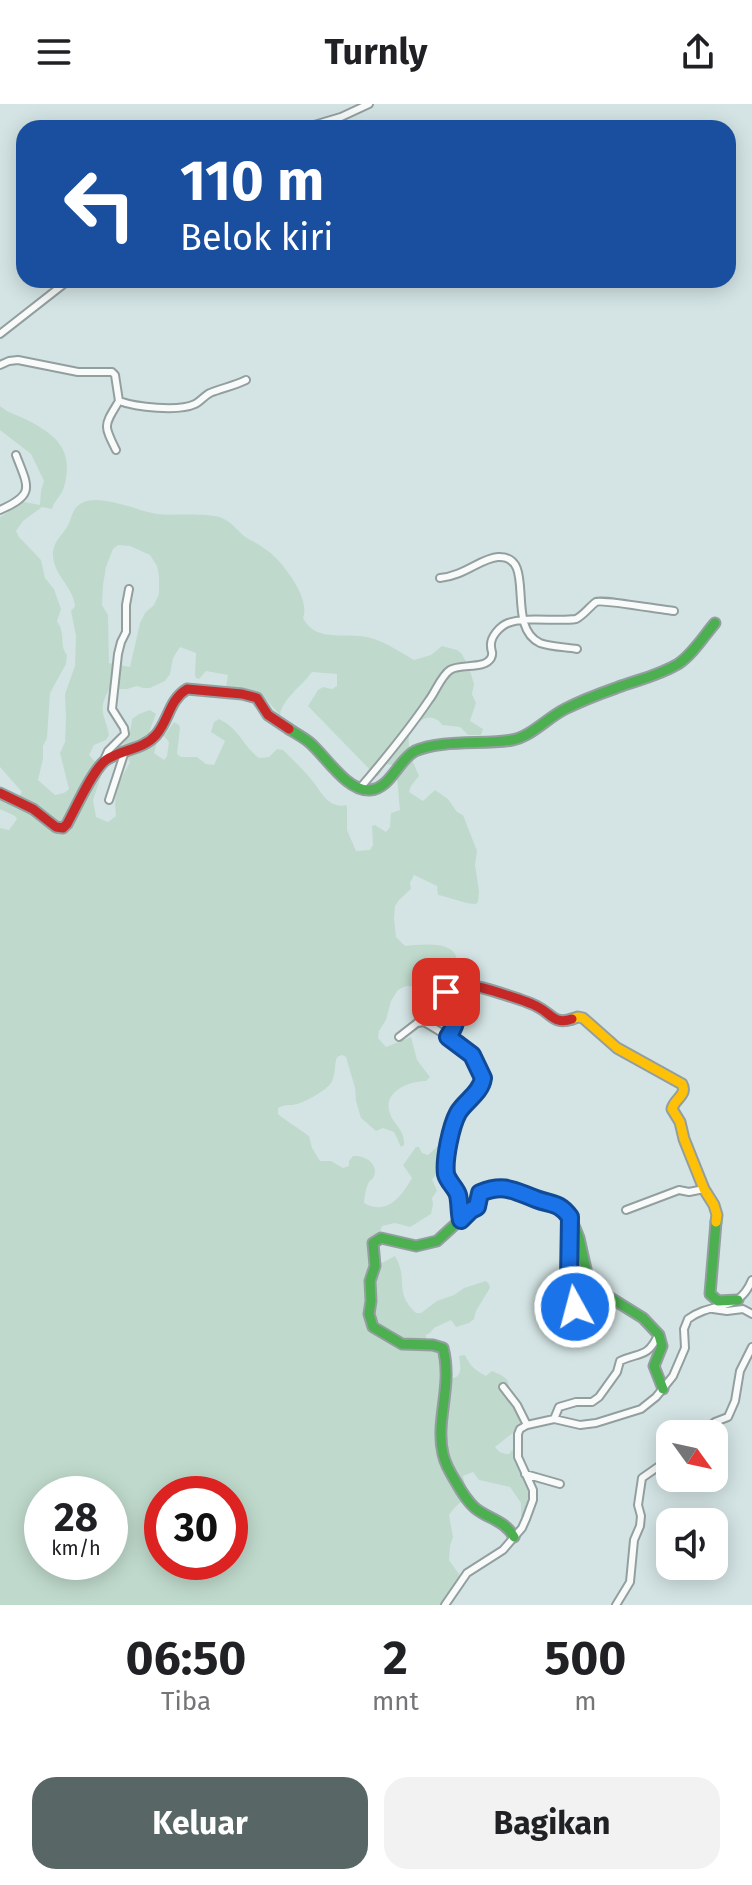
<!DOCTYPE html>
<html lang="id">
<head>
<meta charset="utf-8">
<style>
  body { margin:0; font-family:"Fira Sans",sans-serif; background:#f2f2f2; color:#202124; height:100vh; display:flex; flex-direction:column; font-size:30px; white-space:nowrap }
  * { box-sizing:border-box; margin:0 }
  p { font-size:26px; color:#757577 }
  .icon { flex:none; width:44px; height:44px; fill:none; stroke:currentColor; stroke-width:2; stroke-linecap:round; stroke-linejoin:round }
  .map { position:relative; height:1501px; overflow:hidden }
  .details { display:flex; flex-direction:column; background:#fff; flex:1 }
  .details>* { flex:none }
  .guide { position:absolute; left:16px; top:16px; width:720px; height:168px; border-radius:24px; box-shadow:0 4px 20px #0003; background:#1a4fa0; color:#fff; overflow:hidden }
  .needle { width:52px; rotate:123deg }
  .fabs { position:absolute; left:656px; top:1316px; display:grid; gap:16px }
  .fabs a { display:grid; place-items:center; width:72px; height:72px; border-radius:16px; background:#fff; box-shadow:0 4px 20px #0003; font-size:40px }
  .speed { position:absolute; left:24px; top:1372px; display:flex; gap:16px; font-size:40px; font-weight:700; text-align:center }
  .speed>* { display:grid; place-content:center; width:104px; height:104px; border-radius:50%; background:#fff; box-shadow:0 4px 20px #0003; line-height:1 }
  .speed small { font-size:20px; font-weight:400 }
  .speed .limit { border:12px solid #d22; background:#fff; color:#111 }
  .pin { position:absolute; display:grid; place-items:center; width:68px; height:68px; color:#fff; margin:-34px; border-radius:16px; box-shadow:0 4px 12px #0006 }
  .me { position:absolute; width:88px; margin:-44px; rotate:353deg; stroke-linejoin:round; filter:drop-shadow(0 0 6px #0008) }
  .turn { display:flex; align-items:center; gap:28px; height:168px; padding:0 32px; font-size:36px }
  .turn .icon { width:104px; height:104px; stroke-width:2.5 }
  .turn b { display:block; font-size:56px; line-height:68px }
  .eta { display:flex; justify-content:space-evenly; align-items:center; height:136px; text-align:center }
  .eta b { font-size:48px; font-weight:700; line-height:56px }
  .action { display:flex; gap:16px; margin-top:auto; padding:16px 32px }
  .action a { flex:1; height:92px; border-radius:24px; background:#596666; color:#fff; font-size:32px; font-weight:700; line-height:92px; text-align:center }
  .action a+a { background:#f2f2f2; color:#202124 }
  header { display:flex; justify-content:space-between; align-items:center; height:104px; padding:0 32px; background:#fff; font-size:36px; font-weight:700 }
  .map>svg:first-child { display:block }
</style>
</head>
<body>
<header><svg class="icon" aria-label="menu" viewBox="0 0 24 24"><path d="M4 6h16M4 12h16M4 18h16"/></svg>Turnly<svg class="icon" aria-label="share" viewBox="0 0 24 24"><path d="M12 15V3M7 8l5-5 5 5M5 13v7h14v-7"/></svg></header>
<div class="map">
<svg width="752" height="1501" viewBox="0 0 752 1501">
  <rect width="100%" height="100%" fill="#d4e4e4"/>
  <!-- green -->
  <path fill="#bfdacc" fill-rule="evenodd" d="M0,302C7,308 14,310 23,314C54,329 75,344 64,383C62,391 54,397 52,405L42,403L23,417L16,427L19,433L41,456L45,474L54,485L61,505L57,517C58,520 61,522 61,526C64,536 60,542 67,551L66,560L50,589L47,634L43,642V655L38,676L55,691L64,689L69,685L60,649L65,638L66,614L65,590L75,562L76,532L71,507L75,502C73,481 51,470 53,447C55,435 63,431 68,421C72,414 72,405 80,400C97,388 138,407 157,410C173,412 212,408 224,415C233,419 239,429 247,434C254,438 262,442 268,447C283,458 311,495 303,514C317,541 348,526 374,535C389,540 400,548 414,556L431,551L442,542L457,546L462,550L469,564L474,580L472,590L476,599L470,617L483,625L481,631H468L460,623L442,621C432,605 410,619 409,633C407,645 414,661 419,672L411,682L409,688L423,697L435,686L448,695L457,708L463,711L477,747L475,761L479,787L478,798L476,800C465,800 449,793 438,791L437,782L414,771L410,779L411,785L399,796L395,802L394,814L396,833L405,842C419,841 456,835 457,857C458,862 454,871 453,876L443,884L406,882L398,886L391,897L386,916L379,927L378,934L386,943L411,933L417,956L430,973L426,977C408,977 380,989 391,1012C396,1023 405,1027 404,1041L401,1043L394,1028L383,1024L376,1027L361,1014L356,997L355,984L346,953L342,951L337,953C334,961 336,971 331,979C327,986 305,998 297,1000C290,1002 285,1000 278,1004V1010L283,1014L309,1032L312,1044L320,1057H331L343,1064L349,1062V1057L353,1052C364,1051 379,1059 374,1072C373,1075 370,1076 369,1078C365,1085 365,1092 364,1099C387,1112 401,1093 412,1074L403,1061L416,1043H419L422,1049L428,1051L438,1042L441,1043L443,1045L442,1064L432,1075L437,1087L432,1094L433,1101L431,1110L410,1123L395,1119L382,1122L379,1132L371,1136L377,1152L382,1159L395,1152C409,1176 393,1187 416,1209H421L437,1197L454,1191L464,1184L486,1177L489,1180L490,1184L476,1207L474,1215L469,1219L456,1223L451,1216L434,1224L430,1229L426,1231V1234L433,1244L440,1248L441,1265L446,1275C463,1275 461,1265 459,1252L465,1251C470,1262 475,1266 486,1272L492,1267C514,1276 505,1276 512,1294C515,1303 520,1311 524,1320L495,1343C499,1348 502,1350 509,1350L512,1346L514,1347C525,1371 538,1389 521,1414V1399L510,1383L479,1376L473,1368L463,1372L467,1390C462,1399 454,1402 449,1411L453,1433L450,1442L449,1456L461,1473L442,1501H0V724L9,726L17,715L15,712L0,705V694L14,701L22,688L0,663V413L24,398L40,401L41,386L44,377L31,350L0,326ZM118,441L130,442L150,451L157,462L159,472V490L154,501L145,509L140,519L130,563L109,559L108,511L102,501L103,481L106,463L113,445ZM180,543L196,549L195,571L196,574L199,575L206,567L228,571L226,583L263,592L280,611C283,594 302,582 312,568L337,570V582L332,585L323,583L318,586L308,602L375,671L378,672L386,660L393,661C399,674 398,691 400,706L391,709L390,723L386,728L375,721L372,722L373,741L370,746L356,747L347,726V703L346,701C328,705 321,687 311,675C303,665 293,656 283,646L277,645L269,653L259,654C241,640 241,626 219,615L214,618L211,628L225,637L214,661L206,660L197,653H181L177,650L180,624L179,621L174,618L164,632L169,638L167,652L164,656L154,649L157,639L148,631L156,610L150,606L139,610L132,615C131,626 129,634 121,643L130,658C119,678 113,689 116,712L108,718L96,713L93,696L103,666L89,651L94,641L106,636L109,631C105,610 97,608 109,585H127L137,582L143,584H150L165,577L170,570L173,554ZM42,1390H110V1458H42ZM162,1390H230V1458H162Z"/>
  <g fill="none" stroke-linecap="round" stroke-linejoin="round">
    <defs>
      <path id="street" d="M304,24L341,13L369,0
        M0,230L69,176
        M0,261L9,257L18,256L78,268H112L115,271L119,297C136,303 178,308 195,300C200,298 204,292 210,289C222,284 234,282 246,276
        M116,346C103,320 104,322 119,297
        M0,406C36,390 28,383 16,351
        M440,474C464,472 481,454 498,453C538,451 504,522 540,539C551,543 566,543 577,545
        M104,656L108,647L125,630L124,624L112,605L118,550L121,538L126,528V501L129,485
        M360,684C384,656 408,627 429,596C436,587 441,572 450,566C461,559 484,566 491,554C494,548 491,549 491,542C490,533 500,522 508,519C528,512 556,518 576,515C584,511 589,503 596,498C602,495 662,506 674,507
        M109,696L125,647
        M399,933L417,919L424,918C441,928 497,960 479,984C469,999 456,1007 452,1026C449,1039 444,1056 446,1069C448,1078 456,1083 458,1091C460,1099 459,1108 461,1116
        M626,1106L679,1086L689,1088L704,1085
        M570,1117L569,1176L575,1203L574,1210
        M713,1205L727,1207L743,1205L752,1210
        M503,1283L517,1301L527,1321
        M554,1315L559,1303L576,1298H592L599,1293L617,1268L620,1257C639,1248 648,1254 658,1231
        M700,1330L715,1318L728,1313L735,1297L740,1267L752,1243
        M525,1370L560,1380
        M445,1501L467,1469L503,1446L522,1424L526,1415L533,1396V1386L518,1353V1330L520,1325L527,1321L554,1315L580,1321L596,1319L641,1305L656,1293L673,1272L685,1244L684,1225L688,1215C714,1196 738,1210 752,1176
        M616,1501L630,1478L634,1436L640,1422L641,1412L638,1401L642,1374L662,1360L670,1358"/>
      <path id="fast" d="M289,625C295,629 303,633 309,638C325,651 347,688 370,686C391,684 398,656 415,647C442,635 484,641 512,636C532,632 547,614 565,605C581,597 599,590 616,584C637,576 658,572 678,560C692,551 704,532 715,519
        M716,1118L710,1190L718,1197L738,1196
        M514,1433C505,1416 488,1415 475,1404C467,1397 461,1387 456,1378C451,1370 445,1360 443,1350C435,1316 453,1282 443,1244L433,1241L402,1240L373,1223L369,1210L371,1197L370,1177L375,1162L373,1139L381,1134L416,1142L437,1137L471,1106L477,1103L480,1089L494,1085H507L555,1100L565,1106L571,1114L579,1134L588,1174L606,1191L643,1214L659,1231L662,1242L654,1262L663,1285"/>
      <path id="slow" d="M572,915L578,913L583,914L617,944L682,980C688,991 674,995 672,1005L680,1018L684,1035L704,1085L714,1101L717,1111L716,1118"/>
      <path id="jam" d="M0,689L33,705L56,723L63,724L67,720C76,704 93,665 106,656C122,645 143,646 156,631C169,616 169,596 187,585L242,590L257,594L268,611L289,625
        M448,933L456,914L446,888C453,883 460,880 470,881C482,883 528,897 538,903C552,910 554,921 572,915"/>
    </defs>
    <!-- street casing -->
    <use href="#street" stroke="#939f9f" stroke-width="10"/>
    <!-- fast casing -->
    <use href="#fast" stroke="#939f9f" stroke-width="13"/>
    <!-- slow casing -->
    <use href="#slow" stroke="#939f9f" stroke-width="13"/>
    <!-- jam casing -->
    <use href="#jam" stroke="#939f9f" stroke-width="13"/>
    <!-- street -->
    <use href="#street" stroke="#f9fbfb" stroke-width="6"/>
    <!-- fast -->
    <use href="#fast" stroke="#4caf50" stroke-width="9"/>
    <!-- slow -->
    <use href="#slow" stroke="#ffc107" stroke-width="9"/>
    <!-- jam -->
    <use href="#jam" stroke="#c62828" stroke-width="9"/>
  </g>
  <g fill="none" stroke-linecap="round" stroke-linejoin="round">
    <defs>
      <path id="route" d="M446,888C451,911 464,908 448,933L472,951L483,974C481,989 465,997 458,1009C451,1022 444,1055 446,1070C448,1078 456,1084 458,1091C460,1099 459,1108 461,1116L471,1106L477,1103L480,1089C505,1079 514,1087 536,1095C552,1101 559,1098 570,1113L569,1176L575,1203"/>
    </defs>
    <!-- route casing -->
    <use href="#route" stroke="#114b97" stroke-width="20"/>
    <!-- route -->
    <use href="#route" stroke="#1a73e8" stroke-width="14"/>
  </g>
</svg>
<div class="fabs">
<a><svg class="needle" viewBox="-14 -14 28 28"><path d="M0-13l5 13h-10z" fill="#e53935"/><path d="M0 13l5-13h-10z" fill="#757577"/></svg></a>
<a><svg class="icon" aria-label="sound" viewBox="0 0 24 24"><path d="M4 9h4l5-4v14l-5-4H4zM17 9q2 3 0 6"/></svg></a>
</div>
<div class="speed"><div>28<small>km/h</small></div><div class="limit">30</div></div>
<div class="pin" style="left:446px;top:888px;background:#d93025"><svg class="icon" aria-label="arrive" viewBox="0 0 24 24"><path d="M6 21V4h12l-3 4 3 4H6"/></svg></div>
<svg class="me" style="left:575px;top:1203px" viewBox="-20 -20 40 40"><circle r="17" fill="#1a73e8" stroke="#fff" stroke-width="3"/><path d="M0-11L8 9 0 5-8 9z" fill="#fff"/></svg>
<div class="guide">
<div class="turn"><svg class="icon" aria-label="left" viewBox="0 0 24 24"><path d="M17 20v-9H6M10 6l-5 5 5 5"/></svg><div><b>110 m</b>Belok kiri</div></div>
</div>
</div>
<section class="details">
<div class="eta">
<div><b>06:50</b><p>Tiba</p></div>
<div><b>2</b><p>mnt</p></div>
<div><b>500</b><p>m</p></div>
</div>
<div class="action"><a>Keluar</a><a>Bagikan</a></div>
</section>
</body>
</html>
